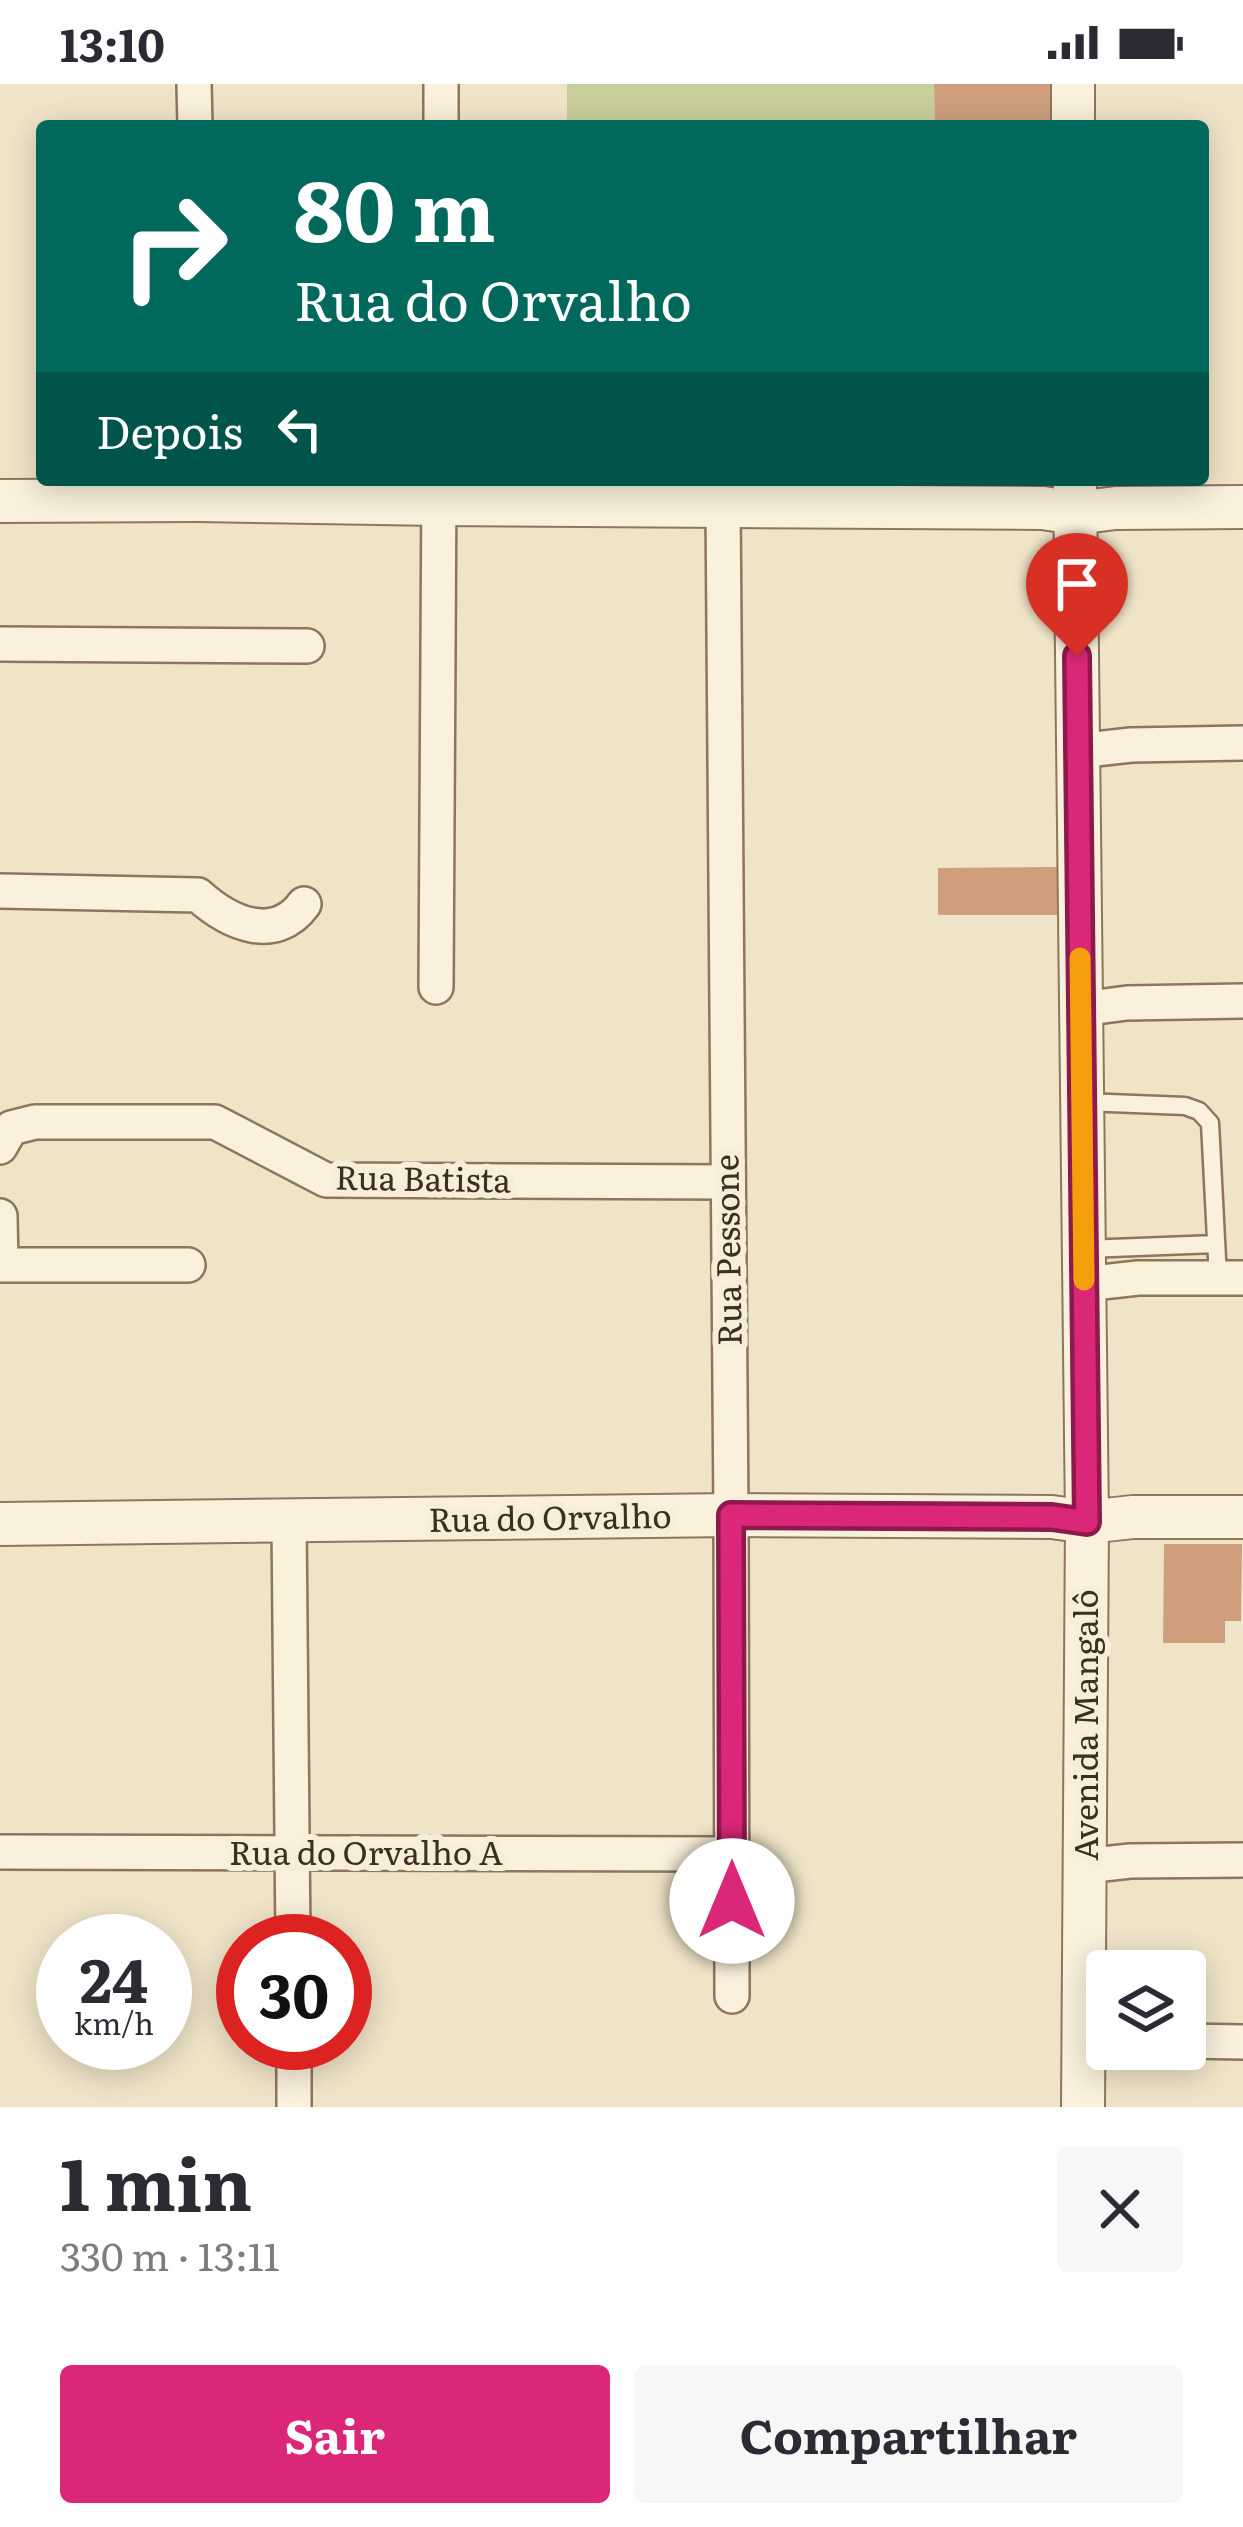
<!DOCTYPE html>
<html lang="pt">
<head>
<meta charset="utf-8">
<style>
  body { margin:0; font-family:Literata,serif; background:#f7f7f7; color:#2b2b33; height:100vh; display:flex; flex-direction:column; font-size:45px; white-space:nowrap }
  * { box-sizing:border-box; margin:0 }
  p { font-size:39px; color:#7c7c81 }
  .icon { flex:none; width:66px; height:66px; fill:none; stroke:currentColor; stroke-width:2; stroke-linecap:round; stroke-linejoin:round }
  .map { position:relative; height:2023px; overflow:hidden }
  .side { display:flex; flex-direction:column; background:#fff; flex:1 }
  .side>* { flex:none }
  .banner { position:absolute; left:36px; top:36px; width:1173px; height:366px; border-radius:12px; box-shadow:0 6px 30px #0003; background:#00695c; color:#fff; overflow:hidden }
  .controls { position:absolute; left:1086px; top:1866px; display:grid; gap:24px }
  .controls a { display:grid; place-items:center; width:120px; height:120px; border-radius:12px; background:#fff; box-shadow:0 6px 30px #0003; font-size:60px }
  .speed { position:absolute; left:36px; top:1830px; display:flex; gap:24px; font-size:60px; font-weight:700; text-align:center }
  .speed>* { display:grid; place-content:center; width:156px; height:156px; border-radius:50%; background:#fff; box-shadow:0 6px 30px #0003; line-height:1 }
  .speed small { font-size:30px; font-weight:400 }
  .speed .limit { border:18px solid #d22; background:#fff; color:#111 }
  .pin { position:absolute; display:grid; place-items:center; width:102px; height:102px; color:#fff; margin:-123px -51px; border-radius:50% 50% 50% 0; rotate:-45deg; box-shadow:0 0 12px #0007 }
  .pin .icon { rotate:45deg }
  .me { position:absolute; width:132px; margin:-66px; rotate:0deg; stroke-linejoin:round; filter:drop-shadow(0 0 9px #0008) }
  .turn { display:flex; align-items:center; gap:42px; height:252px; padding:0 60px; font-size:54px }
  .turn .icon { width:156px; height:156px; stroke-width:2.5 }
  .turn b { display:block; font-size:84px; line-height:102px }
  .then { display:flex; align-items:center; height:114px; padding:0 60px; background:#0003; gap:24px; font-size:45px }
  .round { display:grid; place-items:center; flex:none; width:126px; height:126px; border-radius:12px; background:#f7f7f7 }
  .head { display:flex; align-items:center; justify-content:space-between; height:204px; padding:0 60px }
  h1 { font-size:72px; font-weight:700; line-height:90px }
  .cta { display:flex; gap:24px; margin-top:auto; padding:24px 60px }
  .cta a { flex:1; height:138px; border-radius:12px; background:#db2777; color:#fff; font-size:48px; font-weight:700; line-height:138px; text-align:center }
  .cta a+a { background:#f7f7f7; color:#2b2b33 }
  .status { display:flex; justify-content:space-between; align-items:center; height:84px; padding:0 60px; background:#fff; direction:ltr }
  .status svg { height:33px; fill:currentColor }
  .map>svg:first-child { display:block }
</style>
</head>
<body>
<div class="status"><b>13:10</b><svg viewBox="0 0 49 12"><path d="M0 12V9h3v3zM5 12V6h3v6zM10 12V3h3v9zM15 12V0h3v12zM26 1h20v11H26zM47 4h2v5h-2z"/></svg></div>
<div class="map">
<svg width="1243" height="2023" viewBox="0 0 1243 2023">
  <rect width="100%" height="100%" fill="#f0e4c8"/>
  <!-- green -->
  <path fill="#c9cf9b" d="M567,0H934L935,42H567Z"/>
  <!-- building -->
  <path fill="#cf9f7d" d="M934,0H1057L1058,42H935Z
    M1061,783V831H938V784Z
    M1164,1460H1242L1241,1537H1225V1559H1163Z"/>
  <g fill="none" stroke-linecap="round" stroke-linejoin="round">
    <defs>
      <path id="service" d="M1084,1018L1185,1022L1199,1027L1210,1039L1218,1194
        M1085,1165L1216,1160"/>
      <path id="minor" d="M194,0L195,42
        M441,42V0
        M723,420L731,1431L732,1912
        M0,560L307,562
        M1078,667L1131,661L1243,659
        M0,807L198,811C229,839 275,860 304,820
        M436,903L439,396
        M1081,925L1127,919L1243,917
        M0,1063L11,1044L35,1038H215L326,1096L727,1098
        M0,1132L1,1181
        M0,1181H188
        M1084,1200L1138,1194H1243
        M289,1437L293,1857
        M0,1768L732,1770
        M1085,1782L1130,1777L1243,1776
        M1185,1957L1243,1958
        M294,1959V2023"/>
      <path id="tertiary" d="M1073,0V42
        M1075,396L1087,1438L1083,2023
        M0,417L197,416L438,420L1043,424L1075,429L1116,424L1243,423
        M0,1440L731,1431L1052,1433L1087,1438L1133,1433H1243"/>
    </defs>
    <!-- service casing -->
    <use href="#service" stroke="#8d765c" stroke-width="21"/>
    <!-- minor casing -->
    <use href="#minor" stroke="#8d765c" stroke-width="38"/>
    <!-- tertiary casing -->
    <use href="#tertiary" stroke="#8d765c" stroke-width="46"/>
    <!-- service -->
    <use href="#service" stroke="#faf1dc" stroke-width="16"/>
    <!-- minor -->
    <use href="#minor" stroke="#faf1dc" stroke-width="33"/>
    <!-- tertiary -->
    <use href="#tertiary" stroke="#faf1dc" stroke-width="42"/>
  </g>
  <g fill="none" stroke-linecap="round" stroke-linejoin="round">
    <defs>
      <path id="route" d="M732,1817L731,1431L1052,1433L1087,1438L1077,572"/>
    </defs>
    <!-- route casing -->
    <use href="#route" stroke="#8e194d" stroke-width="30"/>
    <!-- route -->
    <use href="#route" stroke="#db2777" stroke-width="21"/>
    <!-- slow -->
    <path stroke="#f59e0b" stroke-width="21" d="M1080,874L1084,1196"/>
  </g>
  <g text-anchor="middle" stroke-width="12" stroke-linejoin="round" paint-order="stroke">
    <!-- street labels -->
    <g font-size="33" fill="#3d2e20" stroke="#f7eed8">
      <text transform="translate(423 1095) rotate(1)" y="12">Rua Batista</text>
      <text transform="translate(728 1166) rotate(-91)" y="12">Rua Pessone</text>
      <text transform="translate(550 1434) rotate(-1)" y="12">Rua do Orvalho</text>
      <text transform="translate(1086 1641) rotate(-90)" y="12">Avenida Mangalô</text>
      <text x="366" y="1781">Rua do Orvalho A</text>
    </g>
  </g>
</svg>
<div class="controls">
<a><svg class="icon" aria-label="layers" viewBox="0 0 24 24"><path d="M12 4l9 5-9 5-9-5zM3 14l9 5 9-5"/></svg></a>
</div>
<div class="speed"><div>24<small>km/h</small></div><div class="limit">30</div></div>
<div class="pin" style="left:1077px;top:572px;background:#d93025"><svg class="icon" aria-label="arrive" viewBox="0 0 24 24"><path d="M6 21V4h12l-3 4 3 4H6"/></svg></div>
<svg class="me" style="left:732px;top:1817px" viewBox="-20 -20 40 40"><circle r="19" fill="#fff"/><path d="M0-13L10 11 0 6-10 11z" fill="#db2777"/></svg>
<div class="banner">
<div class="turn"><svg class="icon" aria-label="right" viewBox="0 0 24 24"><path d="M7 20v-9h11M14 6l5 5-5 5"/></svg><div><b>80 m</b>Rua do Orvalho</div></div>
<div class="then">Depois<svg class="icon" aria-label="left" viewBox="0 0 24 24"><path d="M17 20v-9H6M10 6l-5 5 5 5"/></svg></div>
</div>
</div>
<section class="side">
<div class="head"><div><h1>1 min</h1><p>330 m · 13:11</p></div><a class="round"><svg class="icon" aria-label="close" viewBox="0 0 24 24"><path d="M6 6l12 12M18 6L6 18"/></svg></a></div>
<div class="cta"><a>Sair</a><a>Compartilhar</a></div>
</section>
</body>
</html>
